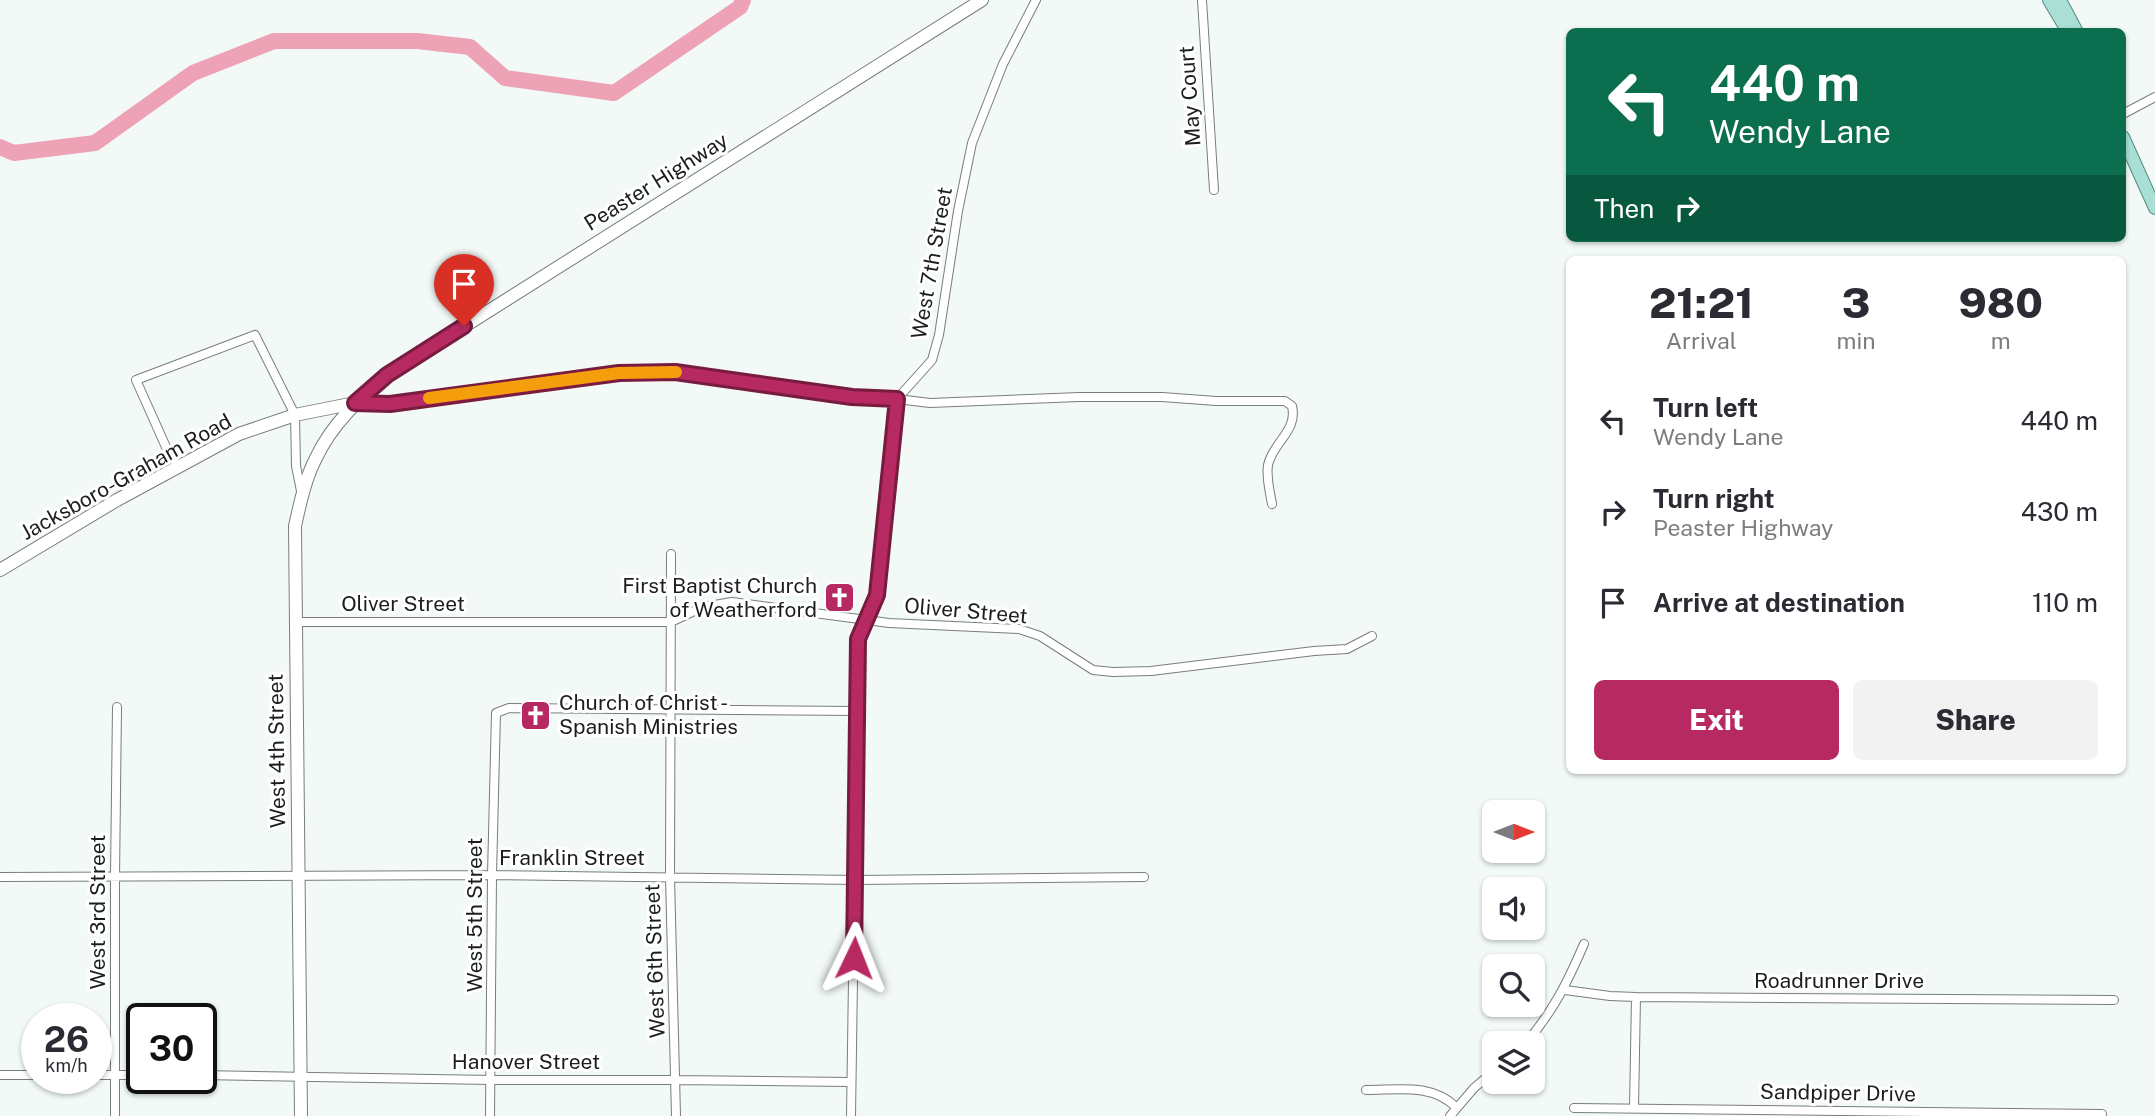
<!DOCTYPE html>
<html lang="en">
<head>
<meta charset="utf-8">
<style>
  body { margin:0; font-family:"Public Sans",sans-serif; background:#f2f2f3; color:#2b2b33; height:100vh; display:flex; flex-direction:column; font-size:26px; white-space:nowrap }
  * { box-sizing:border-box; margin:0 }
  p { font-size:23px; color:#7c7c81 }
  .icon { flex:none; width:38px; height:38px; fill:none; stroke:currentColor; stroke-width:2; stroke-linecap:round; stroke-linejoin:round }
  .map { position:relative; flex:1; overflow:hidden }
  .details { position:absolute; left:1566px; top:256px; width:560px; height:518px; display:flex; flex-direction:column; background:#fff; border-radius:10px; box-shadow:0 2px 5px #0004 }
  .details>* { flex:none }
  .top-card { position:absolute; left:1566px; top:28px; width:560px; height:214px; border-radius:10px; box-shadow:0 2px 5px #0004; background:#0b6e4f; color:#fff; overflow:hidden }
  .needle { width:46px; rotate:90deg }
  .fabs { position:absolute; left:1482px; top:800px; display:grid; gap:14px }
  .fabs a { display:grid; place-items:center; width:63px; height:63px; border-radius:10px; background:#fff; box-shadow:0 2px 5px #0004; font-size:35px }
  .speed { position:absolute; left:21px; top:1003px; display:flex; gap:14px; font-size:35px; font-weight:700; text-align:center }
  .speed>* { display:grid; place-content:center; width:91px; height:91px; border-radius:50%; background:#fff; box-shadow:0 2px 5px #0004; line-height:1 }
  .speed small { font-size:18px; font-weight:400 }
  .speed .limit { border:4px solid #111; border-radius:10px; background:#fff; color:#111 }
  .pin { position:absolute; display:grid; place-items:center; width:60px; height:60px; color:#fff; margin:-72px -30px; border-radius:50% 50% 50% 0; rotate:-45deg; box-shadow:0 0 7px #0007 }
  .pin .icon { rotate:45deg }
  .me { position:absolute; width:77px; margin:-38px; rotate:2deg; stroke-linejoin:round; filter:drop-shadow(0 0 5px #0008) }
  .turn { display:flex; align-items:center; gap:24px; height:147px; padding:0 28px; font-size:32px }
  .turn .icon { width:91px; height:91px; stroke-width:2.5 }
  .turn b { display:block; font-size:49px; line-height:60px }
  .then { display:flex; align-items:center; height:66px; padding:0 28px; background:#0003; gap:14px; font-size:26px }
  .eta { display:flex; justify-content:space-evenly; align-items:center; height:119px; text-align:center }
  .eta b { font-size:42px; font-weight:800; line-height:49px }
  .primary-button { display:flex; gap:14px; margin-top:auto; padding:14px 28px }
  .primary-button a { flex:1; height:80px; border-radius:10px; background:#b72a61; color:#fff; font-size:28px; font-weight:800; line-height:80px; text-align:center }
  .primary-button a+a { background:#f2f2f3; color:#2b2b33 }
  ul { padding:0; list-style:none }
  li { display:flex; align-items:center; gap:21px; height:91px; padding:0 28px }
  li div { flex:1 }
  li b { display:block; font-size:26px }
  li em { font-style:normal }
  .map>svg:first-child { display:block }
</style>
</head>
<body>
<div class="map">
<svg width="2155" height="1116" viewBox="0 0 2155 1116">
  <rect width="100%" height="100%" fill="#f2f9f7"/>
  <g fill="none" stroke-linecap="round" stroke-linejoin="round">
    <!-- river -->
    <path stroke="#eda2b6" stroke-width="16" d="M0,147L14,153L95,143L193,73L274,41H417L470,47L505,78L614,93L740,7L743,0"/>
    <defs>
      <path id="street" d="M1202,0L1214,190
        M2123,114L2155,97
        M356,403L390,404L619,373L675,372L852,397L897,399L930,403L1079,397H1162L1216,401H1285L1292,406C1298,431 1273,442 1268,465C1266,478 1270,492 1272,504
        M178,467L166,447L136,380L255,335L295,415L296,466L301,491
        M671,554L670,877L676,1116
        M295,622H671L703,607L732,602L889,623L1019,629L1040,636L1093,670L1113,672L1151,671L1314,651L1347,649L1372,636
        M0,877L492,875L856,880L1144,877
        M1565,990L1610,996L1636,997L2114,1000
        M1526,1043C1554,1010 1567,983 1584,944
        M0,1075H37
        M96,1075H142
        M201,1075L491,1080H676L851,1082
        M1366,1090C1398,1090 1431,1083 1456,1107
        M1574,1108L2102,1114
        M1634,1108L1636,997
        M115,1116V877L117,707
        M490,1116L492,875L496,713L509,708L857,711
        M851,1116L858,639L877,595L897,399L932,360L939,335L958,211L972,143L1003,64L1036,0
        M1450,1116L1474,1088L1494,1071"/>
      <path id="secondary" d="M0,570L117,500L239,434L295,415L355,403
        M301,1116L295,526C300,504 305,479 316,458C332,424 359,399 387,375L982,0"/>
      <path id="primary" d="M2049,0L2068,32
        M2060,0L2077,32
        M2123,137L2155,208"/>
    </defs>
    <!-- street casing -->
    <use href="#street" stroke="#787e7c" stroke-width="10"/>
    <!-- secondary casing -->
    <use href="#secondary" stroke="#787e7c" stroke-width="14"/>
    <!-- primary casing -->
    <use href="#primary" stroke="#538d81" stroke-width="14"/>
    <!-- street -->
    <use href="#street" stroke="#fff" stroke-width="8"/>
    <!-- secondary -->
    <use href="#secondary" stroke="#fff" stroke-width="12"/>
    <!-- primary -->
    <use href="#primary" stroke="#a9dfd4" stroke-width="12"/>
  </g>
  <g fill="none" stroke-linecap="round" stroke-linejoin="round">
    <defs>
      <path id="route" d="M464,326L387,375L355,403L390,404L619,373L675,372L852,397L897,399L877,595L858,639L854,958"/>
    </defs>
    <!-- route casing -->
    <use href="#route" stroke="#771b3f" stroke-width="18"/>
    <!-- route -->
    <use href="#route" stroke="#b72a61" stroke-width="12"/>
    <!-- slow -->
    <path stroke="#f59e0b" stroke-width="12" d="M429,398L619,373L676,372"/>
  </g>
  <!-- icons -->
  <defs>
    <symbol id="church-square" viewBox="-11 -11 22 22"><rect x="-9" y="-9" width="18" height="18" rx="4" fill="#b72a61" stroke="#fff"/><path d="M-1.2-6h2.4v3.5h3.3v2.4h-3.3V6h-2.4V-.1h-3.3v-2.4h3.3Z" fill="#fff"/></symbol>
  </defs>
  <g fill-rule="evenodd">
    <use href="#church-square" x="822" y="580" width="35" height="35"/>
    <use href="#church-square" x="518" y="698" width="35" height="35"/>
  </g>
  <g text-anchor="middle" stroke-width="6" stroke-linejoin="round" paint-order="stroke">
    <!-- street labels -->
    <g font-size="21" fill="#1c1e1e" stroke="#fff">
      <text transform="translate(1190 96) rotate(-94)" y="7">May Court</text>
      <text transform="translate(656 182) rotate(-32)" y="7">Peaster Highway</text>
      <text transform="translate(932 263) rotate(-80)" y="7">West 7th Street</text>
      <text transform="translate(126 477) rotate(-29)" y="7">Jacksboro-Graham Road</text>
      <text x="403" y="611">Oliver Street</text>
      <text transform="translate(966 611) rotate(5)" y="7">Oliver Street</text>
      <text transform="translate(277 751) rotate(-91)" y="7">West 4th Street</text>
      <text x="572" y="865">Franklin Street</text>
      <text transform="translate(98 912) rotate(-90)" y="7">West 3rd Street</text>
      <text transform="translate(475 915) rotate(-90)" y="7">West 5th Street</text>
      <text transform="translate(655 961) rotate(-92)" y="7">West 6th Street</text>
      <text x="1839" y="988">Roadrunner Drive</text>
      <text x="526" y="1069">Hanover Street</text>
      <text transform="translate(1838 1093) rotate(1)" y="7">Sandpiper Drive</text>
    </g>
    <!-- poi labels -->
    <g font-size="21" fill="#1c1e1e" stroke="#fff" text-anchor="end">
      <text x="817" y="593">First Baptist Church<tspan x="817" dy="24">of Weatherford</tspan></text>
      <text x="559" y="710" text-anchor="start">Church of Christ -<tspan x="559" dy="24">Spanish Ministries</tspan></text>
    </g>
  </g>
</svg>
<div class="fabs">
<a><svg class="needle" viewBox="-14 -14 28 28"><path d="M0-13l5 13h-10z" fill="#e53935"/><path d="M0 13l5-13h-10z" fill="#7c7c81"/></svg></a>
<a><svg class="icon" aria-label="sound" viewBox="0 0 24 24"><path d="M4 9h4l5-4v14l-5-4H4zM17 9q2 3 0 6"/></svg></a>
<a><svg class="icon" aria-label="search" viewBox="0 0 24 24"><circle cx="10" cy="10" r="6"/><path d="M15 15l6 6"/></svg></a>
<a><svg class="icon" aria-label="layers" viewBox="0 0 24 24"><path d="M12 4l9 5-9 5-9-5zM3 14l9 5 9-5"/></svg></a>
</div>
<div class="speed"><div>26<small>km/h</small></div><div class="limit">30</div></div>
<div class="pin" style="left:464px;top:326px;background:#d93025"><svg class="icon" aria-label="arrive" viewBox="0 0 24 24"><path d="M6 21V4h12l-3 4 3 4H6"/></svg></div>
<svg class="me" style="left:854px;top:958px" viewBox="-20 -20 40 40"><path d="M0-17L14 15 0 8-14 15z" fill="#b72a61" stroke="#fff" stroke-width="4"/></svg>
<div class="top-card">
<div class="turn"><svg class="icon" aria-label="left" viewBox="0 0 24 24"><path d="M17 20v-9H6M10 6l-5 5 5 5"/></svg><div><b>440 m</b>Wendy Lane</div></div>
<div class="then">Then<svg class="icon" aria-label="right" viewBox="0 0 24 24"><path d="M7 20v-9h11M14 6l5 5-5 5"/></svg></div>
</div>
<section class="details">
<div class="eta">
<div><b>21:21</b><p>Arrival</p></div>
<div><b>3</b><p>min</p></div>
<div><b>980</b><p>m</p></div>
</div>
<ul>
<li><svg class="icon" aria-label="left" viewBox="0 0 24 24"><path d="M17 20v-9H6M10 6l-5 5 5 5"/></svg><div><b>Turn left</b><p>Wendy Lane</p></div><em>440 m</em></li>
<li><svg class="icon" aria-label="right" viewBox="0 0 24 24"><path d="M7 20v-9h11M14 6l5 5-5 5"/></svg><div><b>Turn right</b><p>Peaster Highway</p></div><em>430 m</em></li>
<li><svg class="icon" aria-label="arrive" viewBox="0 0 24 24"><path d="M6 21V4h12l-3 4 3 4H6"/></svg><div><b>Arrive at destination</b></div><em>110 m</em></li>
</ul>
<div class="primary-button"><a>Exit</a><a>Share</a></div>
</section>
</div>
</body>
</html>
